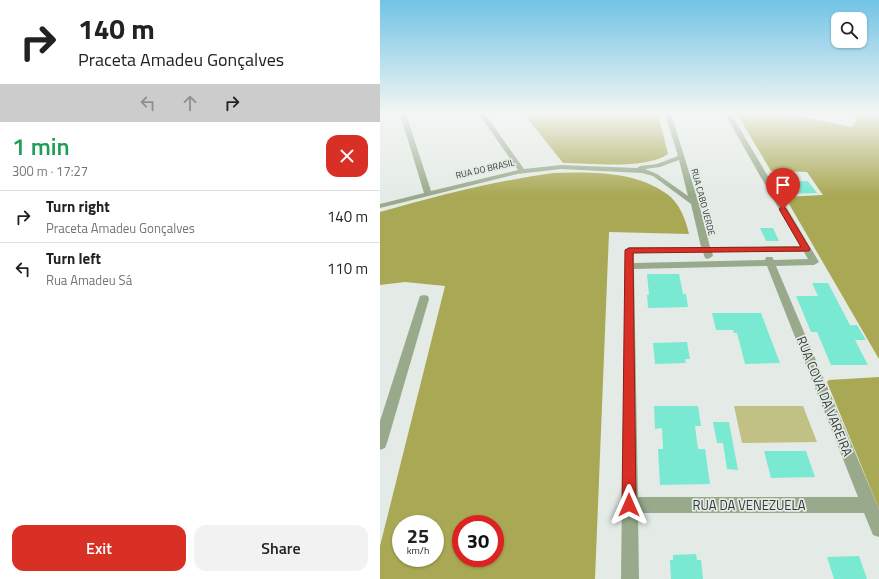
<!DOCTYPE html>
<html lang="en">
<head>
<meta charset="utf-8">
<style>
  body { margin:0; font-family:"Titillium Web",sans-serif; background:#f2f2f2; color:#222; height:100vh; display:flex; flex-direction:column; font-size:15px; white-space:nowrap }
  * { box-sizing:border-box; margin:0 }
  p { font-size:13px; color:#767676 }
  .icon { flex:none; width:22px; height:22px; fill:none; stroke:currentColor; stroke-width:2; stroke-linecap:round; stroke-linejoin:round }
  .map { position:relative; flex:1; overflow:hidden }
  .sheet { display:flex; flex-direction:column; background:#fff; width:380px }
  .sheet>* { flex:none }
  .banner { background:#fff; color:#222; overflow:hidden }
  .buttons { position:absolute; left:451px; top:12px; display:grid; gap:8px }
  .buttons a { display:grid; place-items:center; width:36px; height:36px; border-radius:8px; background:#fff; box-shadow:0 1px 3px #0004; font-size:20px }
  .speed { position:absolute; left:12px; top:515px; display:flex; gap:8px; font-size:20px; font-weight:700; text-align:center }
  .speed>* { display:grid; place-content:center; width:52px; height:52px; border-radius:50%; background:#fff; box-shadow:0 1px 3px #0004; line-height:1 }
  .speed small { font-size:10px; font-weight:400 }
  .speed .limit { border:6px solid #d22; background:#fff; color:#111 }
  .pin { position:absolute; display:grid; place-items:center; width:34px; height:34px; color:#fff; margin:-41px -17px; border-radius:50% 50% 50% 0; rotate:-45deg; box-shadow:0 0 4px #0007 }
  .pin .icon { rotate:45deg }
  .me { position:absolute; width:44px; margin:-22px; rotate:0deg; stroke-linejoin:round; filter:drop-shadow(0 0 3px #0008) }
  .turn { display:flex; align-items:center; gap:14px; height:84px; padding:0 12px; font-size:18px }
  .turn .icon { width:52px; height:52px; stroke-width:2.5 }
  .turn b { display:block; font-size:28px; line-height:34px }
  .lanes { display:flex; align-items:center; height:38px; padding:0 12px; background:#0003; justify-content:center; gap:20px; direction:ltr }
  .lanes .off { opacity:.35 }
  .round { display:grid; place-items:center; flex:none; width:42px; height:42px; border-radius:12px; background:#f2f2f2 }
  .head { display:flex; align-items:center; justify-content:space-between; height:68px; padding:0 12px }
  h1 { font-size:24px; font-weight:600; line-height:30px; color:#1e9e55 }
  .button { display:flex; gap:8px; margin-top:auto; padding:8px 12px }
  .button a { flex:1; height:46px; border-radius:12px; background:#d93025; color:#fff; font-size:16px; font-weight:600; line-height:46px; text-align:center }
  .button a+a { background:#f2f2f2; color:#222 }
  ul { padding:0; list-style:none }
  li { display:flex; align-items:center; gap:12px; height:52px; padding:0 12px; border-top:1px solid #e0e0e0 }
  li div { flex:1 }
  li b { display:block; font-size:15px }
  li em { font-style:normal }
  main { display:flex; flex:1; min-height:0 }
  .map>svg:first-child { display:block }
</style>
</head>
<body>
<main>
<section class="sheet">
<div class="banner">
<div class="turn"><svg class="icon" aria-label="right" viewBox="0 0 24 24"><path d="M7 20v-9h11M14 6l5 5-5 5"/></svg><div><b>140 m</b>Praceta Amadeu Gonçalves</div></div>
<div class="lanes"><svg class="icon off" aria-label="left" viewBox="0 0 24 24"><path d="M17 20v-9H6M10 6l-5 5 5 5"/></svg><svg class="icon off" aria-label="ahead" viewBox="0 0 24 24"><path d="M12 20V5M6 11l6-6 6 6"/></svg><svg class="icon" aria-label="right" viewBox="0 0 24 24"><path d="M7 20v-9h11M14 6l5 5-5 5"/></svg></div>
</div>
<div class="head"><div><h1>1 min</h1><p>300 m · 17:27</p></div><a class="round" style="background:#d93025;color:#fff"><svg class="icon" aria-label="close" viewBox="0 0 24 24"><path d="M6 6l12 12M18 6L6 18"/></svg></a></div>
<ul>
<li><svg class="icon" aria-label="right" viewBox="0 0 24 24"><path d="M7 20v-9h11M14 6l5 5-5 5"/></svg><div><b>Turn right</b><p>Praceta Amadeu Gonçalves</p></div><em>140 m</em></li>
<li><svg class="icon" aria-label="left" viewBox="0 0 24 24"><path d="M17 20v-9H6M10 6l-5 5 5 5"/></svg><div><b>Turn left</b><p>Rua Amadeu Sá</p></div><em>110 m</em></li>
</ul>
<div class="button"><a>Exit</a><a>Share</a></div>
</section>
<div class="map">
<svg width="499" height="579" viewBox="0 0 499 579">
  <rect width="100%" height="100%" fill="#e4ebe6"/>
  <!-- green -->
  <path fill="#c1c185" d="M354,406H423L437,442L362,443Z"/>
  <!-- forest -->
  <path fill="#a9a854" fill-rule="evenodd" d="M144,114H278L288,154C265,170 212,163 183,163Z
    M357,114H409L472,127L478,117L471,114H499V359L405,197L443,195L427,172L391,171Z
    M173,173C211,172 255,171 287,194C299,202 306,220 309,234L229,232L215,579H0V546L65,286L25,282L0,285V212C57,196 114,181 173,173ZM21,524H55V558H21ZM81,524H115V558H81Z
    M499,377V509L447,382L449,380Z"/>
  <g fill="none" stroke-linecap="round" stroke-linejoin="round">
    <!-- stream -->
    <path stroke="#60d9e2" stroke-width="2" d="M470,114L491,120"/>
  </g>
  <!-- building -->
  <path fill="#79e9d2" d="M428,181L437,193L406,194L398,182Z
    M380,228H393L399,241H386Z
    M267,274H299L303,294H306L308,307L268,308L267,295H269Z
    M432,283H448L470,325H477L486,340H475L488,365H451L437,332H431L416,296H438Z
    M332,313H381L400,363L365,364L357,333H354L353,330H336Z
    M307,342L310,359H305L306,363L275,364L273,343Z
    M274,406H318L321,426H315L318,449H325L330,484L280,485L278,449H283L282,428L275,429Z
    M333,422H349L358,470L347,469L343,443H337Z
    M384,451H426L435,477L391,478Z
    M316,554L317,560H321L323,579H291L290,560H293V555Z
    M479,556L487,579H454L447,557Z"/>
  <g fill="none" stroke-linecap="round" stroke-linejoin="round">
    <!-- street -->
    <path fill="#98aa8b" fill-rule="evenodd" d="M20,114H26L51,191L138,170L99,114H105L144,169L181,165L257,168L260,166L277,164L298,156L285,114H291L319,204L330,247L420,246L345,114H351L439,262L434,265L396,266L499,509V537L493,535L484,513H258L259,579H241L245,250L249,247H321L311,204L273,176L262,173L181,169L137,174L0,208V204L44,193ZM299,160L308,196L277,174L265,169L280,167ZM323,252L325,258L328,259L333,256L332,252H424L428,259L394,260L392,257H386L385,260L254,263V253ZM387,266L478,497H258L254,269Z
      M44,295L48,296L49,299L7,443L5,448L0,450V421L39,299L40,296Z"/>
  </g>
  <!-- sky -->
  <linearGradient id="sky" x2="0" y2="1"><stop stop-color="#71c3e6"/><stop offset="0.58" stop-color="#f3f6f4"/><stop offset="1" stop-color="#f3f6f4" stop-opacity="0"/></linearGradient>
  <rect width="499" height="195" fill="url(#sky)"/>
  <!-- route -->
  <path fill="#d93025" stroke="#8d1f18" d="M403,206L406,209L430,249L429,251L253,253L256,505L254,510L249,512L244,510L242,505L245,250L249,248L421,247L399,209Z"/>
  <g text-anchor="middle" stroke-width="3.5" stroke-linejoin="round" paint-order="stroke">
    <!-- far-street labels -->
    <g font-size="9" fill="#363937" stroke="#e4ebe6">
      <text transform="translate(105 169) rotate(-13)" y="3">RUA DO BRASIL</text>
      <text transform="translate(323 202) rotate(75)" y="3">RUA CABO VERDE</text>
    </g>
    <!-- near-street labels -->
    <g font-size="13" fill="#363937" stroke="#e4ebe6">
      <text transform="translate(445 396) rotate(68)" y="5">RUA COVA DA VAREIRA</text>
      <text x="369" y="510">RUA DA VENEZUELA</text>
    </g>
  </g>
</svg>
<div class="buttons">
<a><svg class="icon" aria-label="search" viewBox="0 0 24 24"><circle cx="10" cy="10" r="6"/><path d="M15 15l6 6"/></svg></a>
</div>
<div class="speed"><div>25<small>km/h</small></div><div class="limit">30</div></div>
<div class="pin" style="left:403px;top:209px;background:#d93025"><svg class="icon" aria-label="arrive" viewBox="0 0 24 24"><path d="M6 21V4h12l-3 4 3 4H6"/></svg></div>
<svg class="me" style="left:249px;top:505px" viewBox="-20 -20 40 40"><path d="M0-17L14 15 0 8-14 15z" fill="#d93025" stroke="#fff" stroke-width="4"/></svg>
</div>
</main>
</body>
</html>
